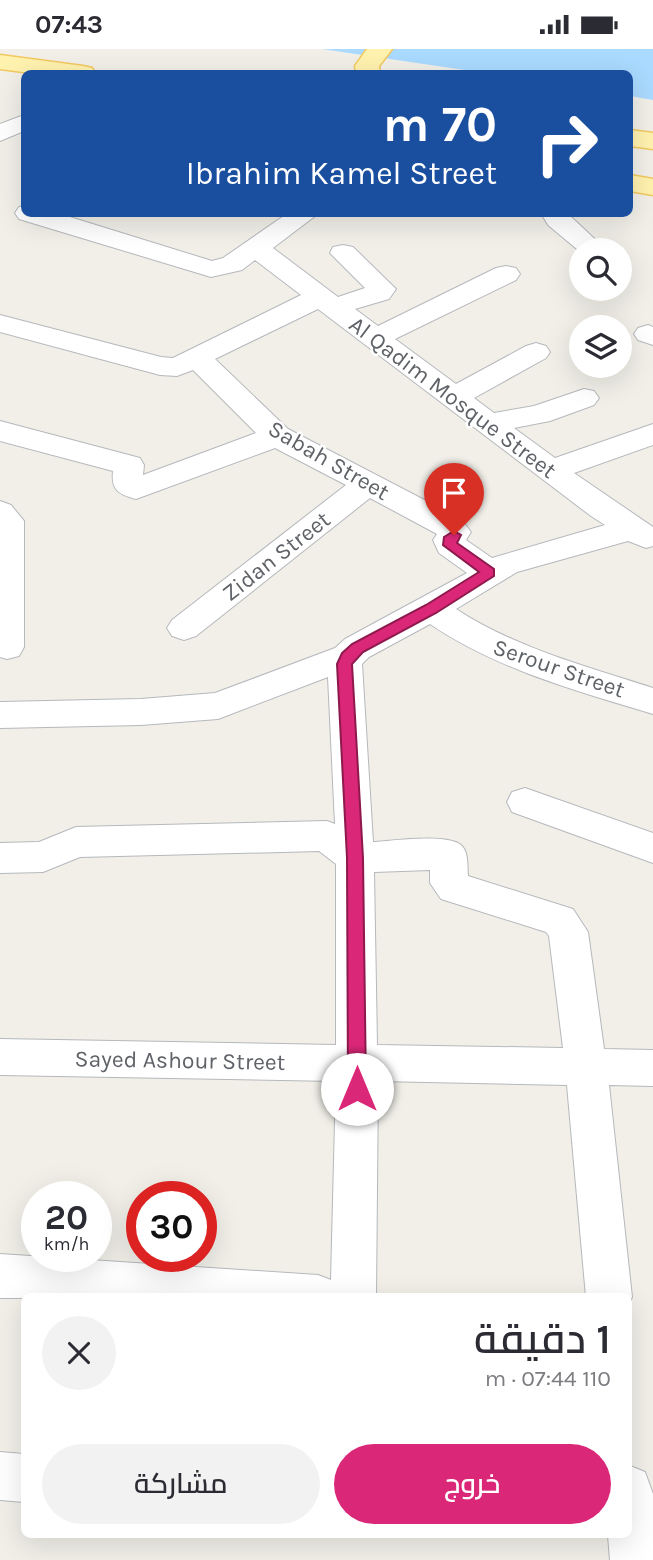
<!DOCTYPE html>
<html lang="ar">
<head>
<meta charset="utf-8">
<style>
  body { margin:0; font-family:Karla,Cairo,sans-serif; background:#f2f2f3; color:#2b2b33; direction:rtl; height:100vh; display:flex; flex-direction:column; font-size:26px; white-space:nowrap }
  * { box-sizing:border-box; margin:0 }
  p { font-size:23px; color:#7c7c81 }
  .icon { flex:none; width:38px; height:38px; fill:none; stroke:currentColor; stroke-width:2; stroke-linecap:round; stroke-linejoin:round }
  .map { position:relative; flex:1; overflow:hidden; direction:ltr }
  .panel { position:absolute; left:21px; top:1244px; width:611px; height:245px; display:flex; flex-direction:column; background:#fff; border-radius:10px; box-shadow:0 7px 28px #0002; direction:rtl }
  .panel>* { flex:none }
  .hud { position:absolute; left:21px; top:21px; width:612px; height:147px; border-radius:10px; box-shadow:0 7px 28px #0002; direction:rtl; background:#1a4fa0; color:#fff; overflow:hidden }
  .buttons { position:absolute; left:569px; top:189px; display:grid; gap:14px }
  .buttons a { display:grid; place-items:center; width:63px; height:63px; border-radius:50%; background:#fff; box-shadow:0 7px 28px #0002; font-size:35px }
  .speed { position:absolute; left:21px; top:1132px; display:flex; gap:14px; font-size:35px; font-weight:700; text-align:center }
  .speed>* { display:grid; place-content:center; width:91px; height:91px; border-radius:50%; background:#fff; box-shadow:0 7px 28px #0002; line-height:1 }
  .speed small { font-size:18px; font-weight:400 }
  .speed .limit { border:10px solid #d22; background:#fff; color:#111 }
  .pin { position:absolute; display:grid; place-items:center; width:60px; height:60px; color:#fff; margin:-72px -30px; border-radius:50% 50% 50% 0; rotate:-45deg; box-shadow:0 0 7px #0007 }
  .pin .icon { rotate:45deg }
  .me { position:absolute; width:77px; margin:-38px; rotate:0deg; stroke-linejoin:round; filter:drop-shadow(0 0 5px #0008) }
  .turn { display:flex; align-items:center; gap:24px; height:147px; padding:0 21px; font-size:32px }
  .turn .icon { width:91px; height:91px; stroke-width:2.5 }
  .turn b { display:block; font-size:49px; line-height:60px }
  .round { display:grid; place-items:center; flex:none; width:74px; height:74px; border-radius:37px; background:#f2f2f3 }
  .summary { display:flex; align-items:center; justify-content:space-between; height:119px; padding:0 21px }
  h1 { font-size:42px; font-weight:600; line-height:52px }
  .action { display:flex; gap:14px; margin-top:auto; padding:14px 21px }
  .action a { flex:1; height:80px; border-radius:42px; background:#db2777; color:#fff; font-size:28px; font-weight:600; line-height:80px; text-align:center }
  .action a+a { background:#f2f2f3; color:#2b2b33 }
  .status { display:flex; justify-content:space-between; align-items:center; height:49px; padding:0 35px; background:#fff; direction:ltr }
  .status svg { height:19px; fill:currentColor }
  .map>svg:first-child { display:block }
</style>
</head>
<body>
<div class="status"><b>07:43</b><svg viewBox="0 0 49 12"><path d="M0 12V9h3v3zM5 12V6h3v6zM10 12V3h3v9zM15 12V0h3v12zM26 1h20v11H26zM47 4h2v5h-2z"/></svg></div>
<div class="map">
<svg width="653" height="1511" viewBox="0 0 653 1511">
  <rect width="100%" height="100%" fill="#f1efe8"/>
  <!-- water -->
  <path fill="#aadaff" d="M322,0H653V51L630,47V24H485Z"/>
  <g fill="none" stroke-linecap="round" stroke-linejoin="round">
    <defs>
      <path id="street" d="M24,66V82L0,92V75Z
        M24,157V164H57L212,212L223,209L288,164H319L273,199L338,248L365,239L330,204L333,198L343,196L353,198L396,240L389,250L355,260L378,277L496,219L506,217L516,219L520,225L516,231L395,290L456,335L526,297L536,294L546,297L550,303L546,309L474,349L494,364L534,357L584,340L594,342L599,349L594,356L550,372L514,379L555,409L653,375V396L574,424L653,478V497L646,499L628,492L517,523L456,560C516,599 585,617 653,639V665C577,642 496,620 430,575L369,608L362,615L373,793C391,792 447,784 461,796C469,803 467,817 468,827L573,860L588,883L604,1000L653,1001V1037L609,1036L632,1248L628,1256V1248H586L567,1036L378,1032L376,1248L0,1249V1205L318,1226L331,1231L336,1032L0,1026V990L336,996V815L319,802L80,808L43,823L0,824V794L39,793L76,778L327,772L335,775L328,628L218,670L141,676L0,679V653L141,650L215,644L335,599L345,590L467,524L439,504L433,491L437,485L370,449L196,587L184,591L172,587L167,579L172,571L346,436L275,399L136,450C118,445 111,441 113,422L0,392V372L140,409L144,416L143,426L256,384L193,321L177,327L160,326L0,283V266L161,308L173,309L301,246L255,211L242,221L211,228L19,170L15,164L19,158ZM318,260L591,467L605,476L492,509L466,491L471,483L461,470L288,380L215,310ZM430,821V834L441,850L546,883L549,887L563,999L377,996L374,823Z
        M541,164H567L600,195L596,201H578L548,176Z
        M648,276L653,278V296L638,291L634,285L638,279Z
        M0,452L11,456L24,472V598L19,607L7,610L0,608Z
        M525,739L653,784V814L512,763L507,753L512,743Z
        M0,1403L24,1405V1453L0,1451Z
        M628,1416L645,1423L653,1445V1511H610L608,1486H628Z"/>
      <path id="primary" d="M367,0H392L379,17L380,24H356L355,17Z
        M0,6L83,17L92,19L95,24H31L0,20Z
        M630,81L653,84V100L630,97Z
        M630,126L653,130V146L630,142Z"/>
    </defs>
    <!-- street casing -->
    <use href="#street" stroke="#b5b8bc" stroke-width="2"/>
    <!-- primary casing -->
    <use href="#primary" stroke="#f2c960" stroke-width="3"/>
    <!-- street -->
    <use href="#street" fill="#fff" fill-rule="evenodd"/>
    <!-- primary -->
    <use href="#primary" fill="#fff2af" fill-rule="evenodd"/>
  </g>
  <!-- route -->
  <path fill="#db2777" stroke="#8e194d" stroke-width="2" d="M454,482L461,486L457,494L494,520V527L436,564L363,603L352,615L363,809L366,1040L363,1046L357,1048L350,1046L348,1040L347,809L337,615L342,604L352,595L426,556L479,523L443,496L444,488Z"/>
  <g text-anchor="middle" stroke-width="5" stroke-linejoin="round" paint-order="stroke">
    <!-- street labels -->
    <g font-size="23" fill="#5f6368" stroke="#fff">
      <text transform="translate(453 348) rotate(37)" y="8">Al Qadim Mosque Street</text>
      <text transform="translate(329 411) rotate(30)" y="8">Sabah Street</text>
      <text transform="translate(276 507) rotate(-38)" y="8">Zidan Street</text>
      <text transform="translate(559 619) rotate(19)" y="8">Serour Street</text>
      <text transform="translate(180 1011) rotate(1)" y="8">Sayed Ashour Street</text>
    </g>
  </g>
</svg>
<div class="buttons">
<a><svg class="icon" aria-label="search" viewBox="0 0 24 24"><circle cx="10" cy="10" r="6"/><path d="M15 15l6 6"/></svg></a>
<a><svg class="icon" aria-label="layers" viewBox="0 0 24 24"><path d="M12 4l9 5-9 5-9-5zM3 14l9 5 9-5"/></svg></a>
</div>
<div class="speed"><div>20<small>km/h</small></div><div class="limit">30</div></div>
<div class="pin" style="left:454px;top:486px;background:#d93025"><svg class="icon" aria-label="arrive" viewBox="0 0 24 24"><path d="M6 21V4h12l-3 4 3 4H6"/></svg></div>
<svg class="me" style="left:357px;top:1040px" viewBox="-20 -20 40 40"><circle r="19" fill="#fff"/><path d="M0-13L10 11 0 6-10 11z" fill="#db2777"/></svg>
<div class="hud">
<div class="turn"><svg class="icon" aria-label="right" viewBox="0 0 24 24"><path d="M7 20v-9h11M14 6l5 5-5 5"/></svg><div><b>70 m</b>Ibrahim Kamel Street</div></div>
</div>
<section class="panel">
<div class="summary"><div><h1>1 دقيقة</h1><p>110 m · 07:44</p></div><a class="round"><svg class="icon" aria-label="close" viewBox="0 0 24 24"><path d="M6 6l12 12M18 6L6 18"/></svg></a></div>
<div class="action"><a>خروج</a><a>مشاركة</a></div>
</section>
</div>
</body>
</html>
